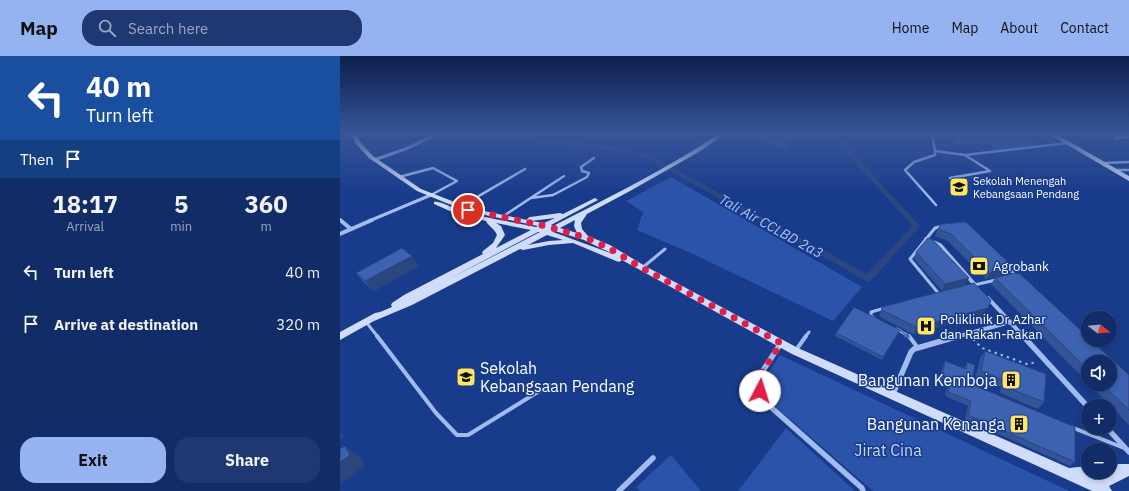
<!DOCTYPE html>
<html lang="en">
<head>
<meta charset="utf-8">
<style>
  body { margin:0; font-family:"IBM Plex Sans",sans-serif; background:#1f3871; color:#f1f3f6; height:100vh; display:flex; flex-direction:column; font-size:15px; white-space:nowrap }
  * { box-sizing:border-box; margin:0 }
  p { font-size:13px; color:#9ca7c0 }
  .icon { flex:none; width:22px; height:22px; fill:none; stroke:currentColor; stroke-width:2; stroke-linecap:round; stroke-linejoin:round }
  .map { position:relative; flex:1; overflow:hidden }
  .drawer { display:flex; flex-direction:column; background:#122c68; width:340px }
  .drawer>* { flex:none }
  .banner { background:#1a4fa0; color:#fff; overflow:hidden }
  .needle { width:26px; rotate:106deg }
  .fabs { position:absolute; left:741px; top:255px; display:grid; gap:8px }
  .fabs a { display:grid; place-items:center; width:36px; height:36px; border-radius:50%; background:#122c68; box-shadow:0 2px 6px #0003,0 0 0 1px #31487c; font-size:20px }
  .pin { position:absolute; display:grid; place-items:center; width:34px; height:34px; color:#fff; margin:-17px; border:2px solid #fff; border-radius:50%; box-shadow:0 1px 4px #0007 }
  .me { position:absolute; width:44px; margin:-22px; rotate:5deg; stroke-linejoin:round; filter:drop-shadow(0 0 3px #0008) }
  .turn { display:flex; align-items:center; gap:14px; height:84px; padding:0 20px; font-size:18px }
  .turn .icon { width:52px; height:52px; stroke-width:2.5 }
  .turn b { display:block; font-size:28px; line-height:34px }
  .then { display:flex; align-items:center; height:38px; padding:0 20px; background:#0003; gap:8px; font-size:15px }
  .eta { display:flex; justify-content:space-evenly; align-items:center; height:68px; text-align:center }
  .eta b { font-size:24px; font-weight:700; line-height:28px }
  .primary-button { display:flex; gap:8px; margin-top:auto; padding:8px 20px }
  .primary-button a { flex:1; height:46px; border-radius:16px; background:#95b2f1; color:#111; font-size:16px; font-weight:700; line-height:46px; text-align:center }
  .primary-button a+a { background:#1f3871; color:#f1f3f6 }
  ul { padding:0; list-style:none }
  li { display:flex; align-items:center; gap:12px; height:52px; padding:0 20px }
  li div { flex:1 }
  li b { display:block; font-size:15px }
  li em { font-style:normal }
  header { display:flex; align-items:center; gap:24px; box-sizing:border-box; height:56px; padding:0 20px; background:#95b2f1; color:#111 }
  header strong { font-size:19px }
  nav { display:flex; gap:22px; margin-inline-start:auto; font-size:14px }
  .search { width:280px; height:36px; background:#1f3871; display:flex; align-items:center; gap:10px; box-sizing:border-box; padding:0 14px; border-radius:16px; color:#9ca7c0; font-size:15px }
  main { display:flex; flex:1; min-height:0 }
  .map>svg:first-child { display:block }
</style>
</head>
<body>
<header>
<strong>Map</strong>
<div class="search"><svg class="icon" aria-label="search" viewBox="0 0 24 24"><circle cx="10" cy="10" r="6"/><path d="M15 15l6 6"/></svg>Search here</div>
<nav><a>Home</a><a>Map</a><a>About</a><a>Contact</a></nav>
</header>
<main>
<section class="drawer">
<div class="banner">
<div class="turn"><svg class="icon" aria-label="left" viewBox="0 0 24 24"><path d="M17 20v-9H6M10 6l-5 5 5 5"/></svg><div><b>40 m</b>Turn left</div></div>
<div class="then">Then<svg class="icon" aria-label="arrive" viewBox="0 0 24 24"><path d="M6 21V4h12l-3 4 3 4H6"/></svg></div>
</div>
<div class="eta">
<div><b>18:17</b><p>Arrival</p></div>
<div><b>5</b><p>min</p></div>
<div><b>360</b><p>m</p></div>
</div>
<ul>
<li><svg class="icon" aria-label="left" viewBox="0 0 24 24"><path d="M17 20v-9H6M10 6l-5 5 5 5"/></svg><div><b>Turn left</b></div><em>40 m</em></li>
<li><svg class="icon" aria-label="arrive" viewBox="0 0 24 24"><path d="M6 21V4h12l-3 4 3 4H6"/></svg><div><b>Arrive at destination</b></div><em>320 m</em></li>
</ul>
<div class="primary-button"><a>Exit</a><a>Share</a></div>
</section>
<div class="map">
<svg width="789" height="435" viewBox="0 0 789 435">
  <rect width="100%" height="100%" fill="#183b8b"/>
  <!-- green -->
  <path fill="#2b53aa" d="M614,78H681L699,90L657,94L648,86L616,88Z
    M331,121L522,231L493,265L355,199L297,174L303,156L286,145Z
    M440,299L729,435H533L428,344L421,328Z
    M446,372L515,435H398Z
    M331,399L361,435H300L296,431Z"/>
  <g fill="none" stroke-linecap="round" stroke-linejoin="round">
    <!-- canal -->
    <path fill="#2c4682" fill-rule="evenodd" d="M143,78H160L283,92L311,100L527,218L572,170L490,78H496L580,170L531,225L528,226L307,102L283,96L146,80Z"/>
    <!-- path-far1 -->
    <path stroke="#a2bbee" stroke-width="1.5" stroke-dasharray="2 3" stroke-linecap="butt" d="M678,264L686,263"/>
    <!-- path -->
    <path stroke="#a2bbee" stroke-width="2" stroke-dasharray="2.5 4" stroke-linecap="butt" d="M633,283L642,292L687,308L697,306"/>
    <!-- lane-far2 -->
    <path stroke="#a2bbee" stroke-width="2.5" d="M592,78L595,95L625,99L728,87
      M595,95V99L574,106L565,114L596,149
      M763,107L789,106
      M775,114H789
      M59,121L93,112L117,125L91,139
      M610,122L650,115L625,99
      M191,142L213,139L247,121L249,117L242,115L241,111L254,102
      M120,151L185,113
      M162,161L224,120"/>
    <!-- lane-far1 -->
    <path stroke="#a2bbee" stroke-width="3" d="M667,211L675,219
      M302,212L325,193
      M634,229L656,224
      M599,238L570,203L595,172L603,170
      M534,262L531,260V256L545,252
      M26,266L38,281
      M557,273L570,281
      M465,281L469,276"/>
    <!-- lane -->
    <path stroke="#a2bbee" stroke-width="4" d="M37,280L96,357L117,379H128L209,329
      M569,280L578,292
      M456,294L466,280
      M731,371L784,392"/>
    <!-- street-far2 -->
    <path stroke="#a2bbee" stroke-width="3" d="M775,82L789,81
      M34,104L68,92L97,78
      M0,164L2,165
      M29,165L91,139"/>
    <!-- street-far1 -->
    <path stroke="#a2bbee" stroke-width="4" d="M0,164L11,173
      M0,178L32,164
      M586,183L600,189L636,230
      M648,242L684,281
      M616,281L670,266"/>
    <!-- street -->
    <path stroke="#a2bbee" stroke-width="5.5" d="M683,280L748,351
      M441,287L418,322L419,332L424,345L522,432L523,435
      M553,338L571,296L574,293L619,280
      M767,372L789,396
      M279,435L313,402"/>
    <!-- secondary -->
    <path fill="#cfdcfa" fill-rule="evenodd" d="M11,78H17L20,86L33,100L81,133L130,152L187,164L188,162L190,161L220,157L223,158L255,142L258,144L211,169L213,170C260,146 308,122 354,94C363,89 374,78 386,78L357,97L290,135L247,158L241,167L242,173L248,180L270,189L305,210L458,292L729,412L748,410V416H754L752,420L749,421L755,424L766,418L765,416H770V408H789V420L769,430L772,435H752L452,298L282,204L279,206L276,205L233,187L209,189L183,194L180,193L72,249L34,265L0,284V276L35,257L40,256L52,251L51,249L52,247L64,239L143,198L142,197L143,195L153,187L157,179C154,172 148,170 146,165L119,159L94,148V146C100,145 108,150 114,152C141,162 169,165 196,171L198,170L126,155L77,135L29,102L16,88ZM215,162L204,167L191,165ZM235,164L234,170L237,177L220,172ZM156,167L191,174L156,192L165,179L161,170ZM215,175L244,184L273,198L213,176ZM198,176H200L107,224ZM207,179L223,184L209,185L188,189Z
      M709,78H716L789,120V125Z"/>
  </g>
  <!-- wall -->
  <path fill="#345499" d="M419,78H460L459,82L447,93L419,84Z
    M601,168L671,211L667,218L646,223L608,185L595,180L598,173Z
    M576,196L629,222L625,229L602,235L574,203Z
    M79,210L34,235L24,227L16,217Z
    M655,222L789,319V369L749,328H770L748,306V327L651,228Z
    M542,251L644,259L573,278L540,261V258Z
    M560,274L542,304L495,280L496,277Z
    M645,295L704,346L698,353L660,337L661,331L636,321L640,302Z
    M605,305L624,312L627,306L631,328L735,406L730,410L625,363L628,350L605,340L608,327L599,324L603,309Z"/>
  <!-- shaded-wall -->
  <path fill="#2b457d" d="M457,78H460L459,82L447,93L448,86Z
    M72,200L79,210L34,235L25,225Z
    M671,211L667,218L646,223L650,217Z
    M629,222L625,229L602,235L605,228Z
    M648,252L644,259L573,278L576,271Z
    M0,376L4,379L0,384Z
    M5,390L20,401L25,410L0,428V406Z"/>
  <!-- building -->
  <path fill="#3d62b2" stroke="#2b457d" d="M422,78H457L448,86Z
    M626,166L671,209V211L650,217L611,178L598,173L601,168Z
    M588,182L593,184L629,222L605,228L576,196Z
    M62,192L72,200L25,225L16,217Z
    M674,217L680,218L748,281V284H751L789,319V354L762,328H770V306H748V314L655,222Z
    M634,227L651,244L648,252L576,271L542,254V251Z
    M514,251L560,274L543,301L496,277Z
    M645,295L706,318L704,346L665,331L666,325L641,315Z
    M605,305L626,313L627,306L635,309L631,328L735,371V406L628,359L631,345L608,336L611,323L602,319Z
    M5,390L10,399L0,406V393Z"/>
  <!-- one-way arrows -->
  <defs><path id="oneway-solid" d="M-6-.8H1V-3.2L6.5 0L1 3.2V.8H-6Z"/></defs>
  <use fill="#4868ae" href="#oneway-solid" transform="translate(565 278) rotate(36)"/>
  <!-- sky -->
  <linearGradient id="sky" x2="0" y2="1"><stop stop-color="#0d204c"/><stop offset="0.56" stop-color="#375598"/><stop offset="1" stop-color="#375598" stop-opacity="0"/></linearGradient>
  <rect width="789" height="139" fill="url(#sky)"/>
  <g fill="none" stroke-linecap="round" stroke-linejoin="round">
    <!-- route -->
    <path stroke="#e11d48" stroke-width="7" stroke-dasharray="0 12.6" d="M128,154L206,170L247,182L267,191L302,212L441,287L418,322L417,327L420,335"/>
  </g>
  <!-- icons -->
  <defs>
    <symbol id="school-square" viewBox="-11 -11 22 22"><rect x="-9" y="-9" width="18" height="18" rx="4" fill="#ffe65f" stroke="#183b8b"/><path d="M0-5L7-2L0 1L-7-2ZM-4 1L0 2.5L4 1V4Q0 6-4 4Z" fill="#111"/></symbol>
    <symbol id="bank-square" viewBox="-11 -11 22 22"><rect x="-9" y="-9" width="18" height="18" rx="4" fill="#ffe65f" stroke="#183b8b"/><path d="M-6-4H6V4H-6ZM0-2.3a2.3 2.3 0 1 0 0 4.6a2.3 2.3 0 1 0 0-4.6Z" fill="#111"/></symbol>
    <symbol id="hospital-square" viewBox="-11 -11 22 22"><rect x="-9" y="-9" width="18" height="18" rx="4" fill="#ffe65f" stroke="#183b8b"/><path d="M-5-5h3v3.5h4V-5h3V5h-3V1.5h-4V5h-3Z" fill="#111"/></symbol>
    <symbol id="building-square" viewBox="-11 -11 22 22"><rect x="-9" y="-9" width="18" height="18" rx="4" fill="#ffe65f" stroke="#183b8b"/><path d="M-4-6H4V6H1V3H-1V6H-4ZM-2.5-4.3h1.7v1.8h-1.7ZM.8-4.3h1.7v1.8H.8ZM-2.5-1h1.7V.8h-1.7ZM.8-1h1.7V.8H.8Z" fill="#111"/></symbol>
  </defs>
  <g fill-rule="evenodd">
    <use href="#school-square" x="608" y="120" width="22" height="22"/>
    <use href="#bank-square" x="628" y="199" width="22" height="22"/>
    <use href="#hospital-square" x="575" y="259" width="22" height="22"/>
    <use href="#school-square" x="115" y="310" width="22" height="22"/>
    <use href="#building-square" x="660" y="313" width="22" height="22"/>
    <use href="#building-square" x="668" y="357" width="22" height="22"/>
  </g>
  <g text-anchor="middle" stroke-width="3" stroke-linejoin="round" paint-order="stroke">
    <!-- far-poi labels -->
    <g font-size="11" fill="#fff" stroke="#183b8b" text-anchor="start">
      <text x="633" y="129">Sekolah Menengah<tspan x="633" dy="13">Kebangsaan Pendang</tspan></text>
    </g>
    <!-- poi labels -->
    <g font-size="13" fill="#fff" stroke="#183b8b" text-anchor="start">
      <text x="653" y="215">Agrobank</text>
      <text x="600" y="268">Poliklinik Dr Azhar<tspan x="600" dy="15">dan Rakan-Rakan</tspan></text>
    </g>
    <!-- water labels -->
    <g font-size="14" font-style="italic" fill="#aec5f5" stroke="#183b8b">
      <text transform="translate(431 170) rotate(29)" y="5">Tali Air CCLBD 2a3</text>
    </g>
    <!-- near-poi labels -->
    <g font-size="16" fill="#fff" stroke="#183b8b" text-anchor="end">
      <text x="140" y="318" text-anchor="start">Sekolah<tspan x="140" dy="18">Kebangsaan Pendang</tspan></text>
      <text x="657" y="330">Bangunan Kemboja</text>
      <text x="665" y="374">Bangunan Kenanga</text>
    </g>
    <!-- near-park labels -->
    <g font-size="16" fill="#c8d8fa" stroke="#183b8b">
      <text x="548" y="400">Jirat Cina</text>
    </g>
  </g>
</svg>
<div class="fabs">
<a><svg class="needle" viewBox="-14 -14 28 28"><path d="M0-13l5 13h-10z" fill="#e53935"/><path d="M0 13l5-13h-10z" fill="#9ca7c0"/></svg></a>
<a><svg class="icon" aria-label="sound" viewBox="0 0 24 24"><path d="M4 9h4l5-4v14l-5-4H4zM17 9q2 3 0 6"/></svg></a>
<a>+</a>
<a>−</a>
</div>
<div class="pin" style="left:128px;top:154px;background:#d93025"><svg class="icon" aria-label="arrive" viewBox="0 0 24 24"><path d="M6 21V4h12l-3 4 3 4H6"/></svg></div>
<svg class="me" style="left:420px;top:335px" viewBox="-20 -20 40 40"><circle r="19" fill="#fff"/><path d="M0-13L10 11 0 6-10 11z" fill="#e11d48"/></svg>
</div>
</main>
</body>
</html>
